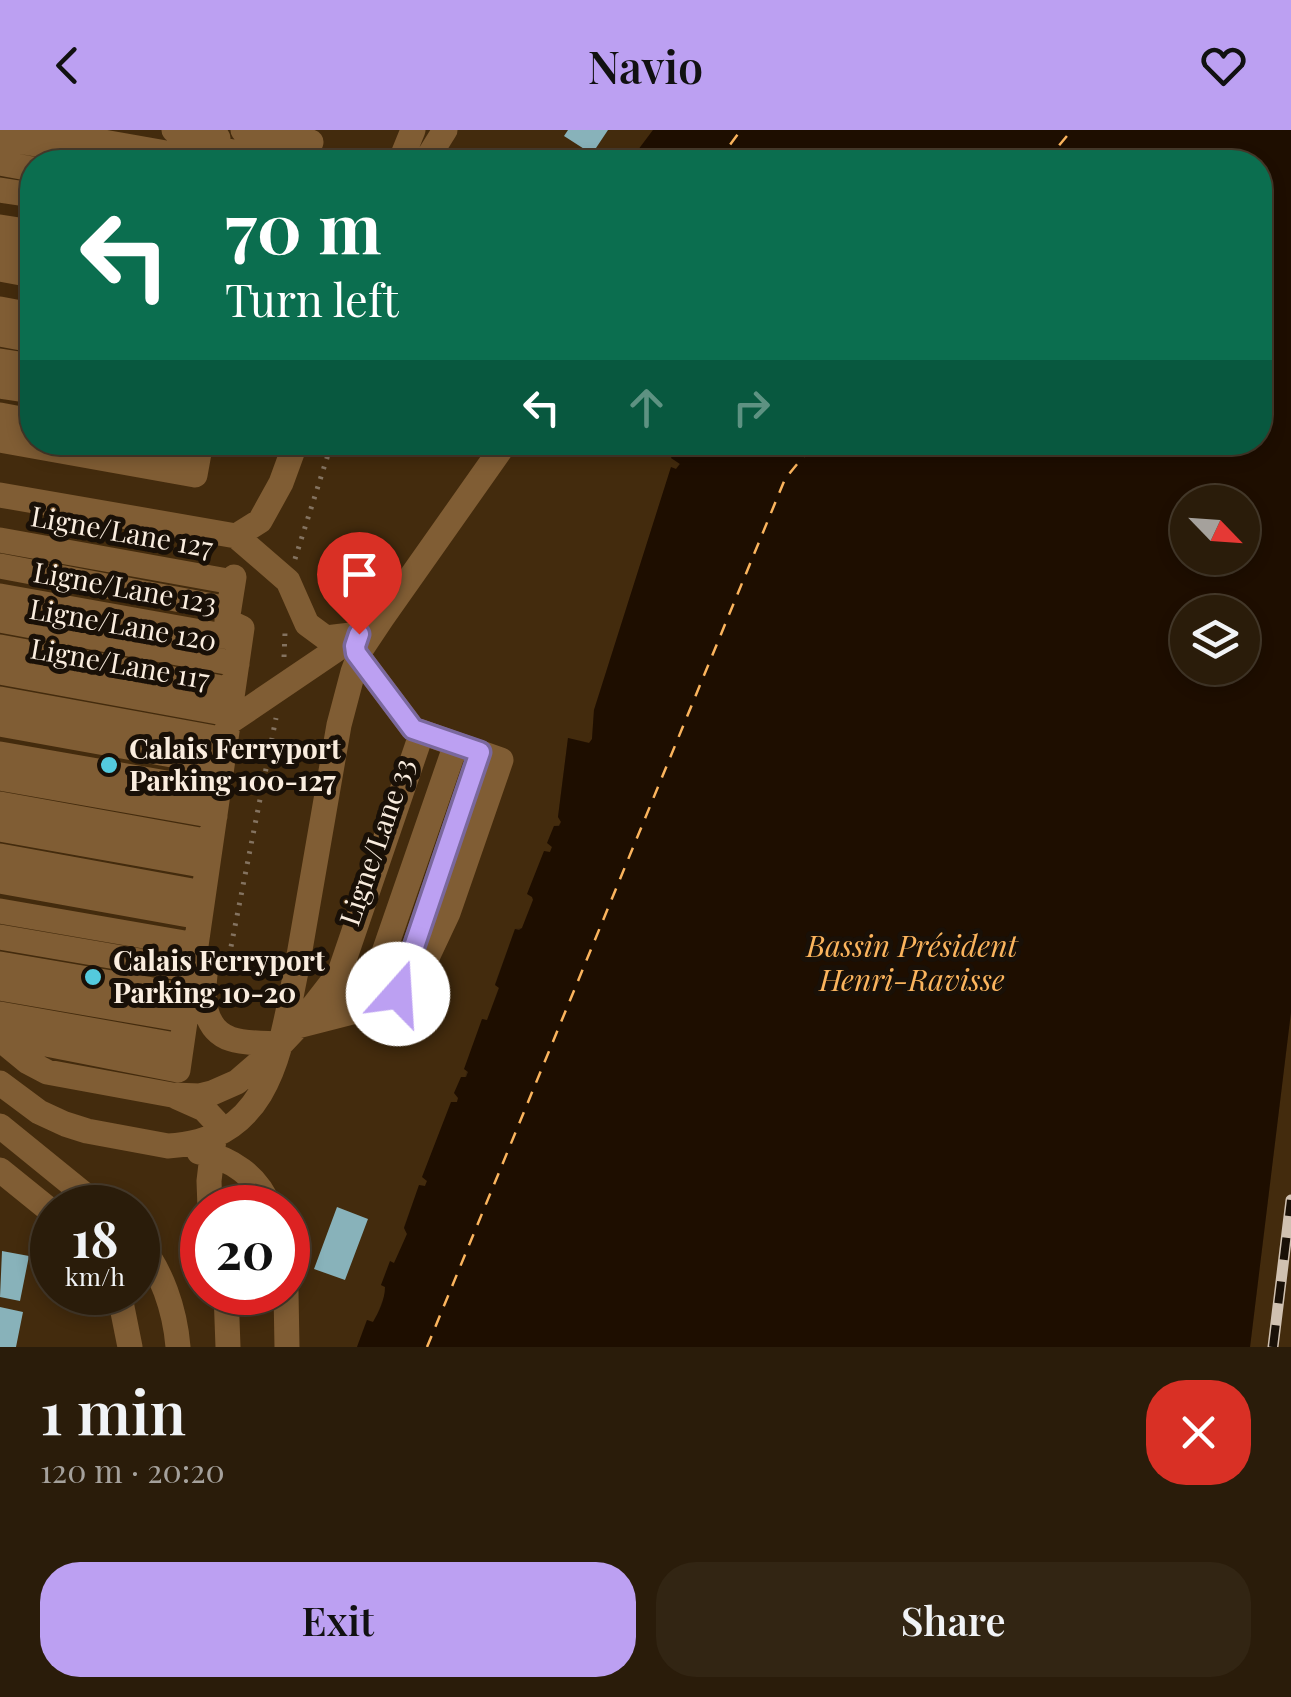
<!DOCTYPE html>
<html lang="en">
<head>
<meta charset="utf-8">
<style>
  body { margin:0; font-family:"Playfair Display",serif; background:#322513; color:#f1f3f6; height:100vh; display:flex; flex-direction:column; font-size:38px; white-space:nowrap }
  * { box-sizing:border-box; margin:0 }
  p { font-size:32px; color:#a5a19c }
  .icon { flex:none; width:55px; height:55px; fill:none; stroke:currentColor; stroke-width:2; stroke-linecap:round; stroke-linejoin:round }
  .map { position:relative; height:1217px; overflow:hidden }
  .sheet { display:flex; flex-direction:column; background:#2a1c0a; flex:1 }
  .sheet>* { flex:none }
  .hud { position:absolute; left:20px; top:20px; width:1252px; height:305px; border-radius:40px; box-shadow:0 5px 15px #0003,0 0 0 2px #463a2b; background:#0b6e4f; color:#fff; overflow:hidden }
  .needle { width:65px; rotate:115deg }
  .fabs { position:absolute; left:1170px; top:355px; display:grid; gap:20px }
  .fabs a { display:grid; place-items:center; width:90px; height:90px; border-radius:50%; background:#2a1c0a; box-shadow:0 5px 15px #0003,0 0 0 2px #463a2b; font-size:50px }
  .speed { position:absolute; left:30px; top:1055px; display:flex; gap:20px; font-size:50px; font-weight:700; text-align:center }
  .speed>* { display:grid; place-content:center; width:130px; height:130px; border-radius:50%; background:#2a1c0a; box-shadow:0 5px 15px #0003,0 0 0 2px #463a2b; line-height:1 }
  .speed small { font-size:25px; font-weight:400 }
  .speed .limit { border:15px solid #d22; background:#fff; color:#111 }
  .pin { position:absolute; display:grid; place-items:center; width:85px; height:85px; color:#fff; margin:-102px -42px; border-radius:50% 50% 50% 0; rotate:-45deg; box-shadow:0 0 10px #0007 }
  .pin .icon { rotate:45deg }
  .me { position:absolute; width:110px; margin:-55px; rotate:19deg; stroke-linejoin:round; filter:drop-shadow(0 0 8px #0008) }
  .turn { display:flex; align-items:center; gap:35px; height:210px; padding:0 40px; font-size:45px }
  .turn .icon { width:130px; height:130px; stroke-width:2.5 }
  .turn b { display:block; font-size:70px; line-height:85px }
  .lanes { display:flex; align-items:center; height:95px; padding:0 40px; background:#0003; justify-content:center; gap:50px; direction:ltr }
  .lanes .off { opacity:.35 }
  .round { display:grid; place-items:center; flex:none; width:105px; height:105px; border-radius:40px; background:#322513 }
  .head { display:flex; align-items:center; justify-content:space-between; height:170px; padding:0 40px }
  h1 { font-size:60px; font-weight:600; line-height:75px }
  .primary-button { display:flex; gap:20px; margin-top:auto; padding:20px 40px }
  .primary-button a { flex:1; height:115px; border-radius:40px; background:#bca0f2; color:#111; font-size:40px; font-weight:600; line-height:115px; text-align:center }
  .primary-button a+a { background:#322513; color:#f1f3f6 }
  header { display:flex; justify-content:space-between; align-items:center; height:130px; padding:0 40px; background:#bca0f2; color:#111; font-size:45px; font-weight:600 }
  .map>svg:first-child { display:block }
</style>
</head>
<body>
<header><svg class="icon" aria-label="back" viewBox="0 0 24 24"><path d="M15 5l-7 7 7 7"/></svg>Navio<svg class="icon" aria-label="heart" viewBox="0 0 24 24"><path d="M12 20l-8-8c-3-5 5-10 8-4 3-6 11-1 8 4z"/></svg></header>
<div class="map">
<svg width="1291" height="1217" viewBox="0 0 1291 1217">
  <rect width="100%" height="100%" fill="#38250e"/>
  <!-- built -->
  <path fill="#432b0d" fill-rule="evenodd" d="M0,0H653L629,32H32V312H627L664,325L667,317L671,315L680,333L676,339L671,338L594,580L592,609L590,613L568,608L558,687L561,691L559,695L554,696L548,712L552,717L550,722L547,723L528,764L533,767V770L522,798L515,799L495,854L499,857L487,891L483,889L457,973L454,974L423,1047L427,1051L425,1056H419L404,1097L407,1104L398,1128L381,1155L385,1157V1164L377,1185L373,1192L367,1190L357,1217H0ZM52,1078H138V1162H52ZM202,1078H288V1162H202Z
    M1291,882V1217H1250Z"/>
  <!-- water -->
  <path fill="#1e0e00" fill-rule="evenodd" d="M653,0H1291V882L1250,1217H357L367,1190L373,1192C379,1182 385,1169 385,1157L381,1155L390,1131L394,1133L407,1104L404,1098L419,1055L425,1056L427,1051L422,1047L451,972H457L458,968L454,963L461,947H466L468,942L464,939L482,889L487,890L499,858L495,855L515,799L519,800L522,798L533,770L532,767L527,764L544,721L550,722L552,717L547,713L554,696H559L561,692L558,687L568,608L589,613L592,609L594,580L671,337L676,339L680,334L671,328L674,321L671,315L667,317L664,325L627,313L1260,312V32H629ZM1188,372H1242V428H1188ZM1188,482H1242V538H1188Z"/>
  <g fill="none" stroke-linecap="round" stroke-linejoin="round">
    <!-- ferry -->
    <path stroke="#fbb45d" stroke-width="2.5" stroke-dasharray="12 10" stroke-linecap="butt" d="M717,32L741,0
      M1045,32L1072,0
      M427,1217L785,349L815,312"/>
  </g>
  <!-- building -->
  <path fill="#88b2ba" d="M568,0H608L592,24L564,6Z
    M337,1077L368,1089L345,1150L314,1139Z
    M2,1121L29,1126L20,1171L0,1167Z
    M0,1177L23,1182L16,1217H0Z"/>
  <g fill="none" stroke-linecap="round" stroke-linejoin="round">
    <!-- path -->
    <path stroke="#847360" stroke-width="5" stroke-dasharray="2.5 8" stroke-linecap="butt" d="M295,429L332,312
      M284,527L285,503
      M227,837L276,588"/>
    <!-- minor -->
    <path stroke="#805d34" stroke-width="25" d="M35,0L217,32
      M174,0L218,8
      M243,0L311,12
      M0,8L54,17
      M199,16L291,32
      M400,32L413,0
      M425,32L445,0
      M0,33L32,39
      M0,60L32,65
      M0,97L32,102
      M0,115L32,121
      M0,139L32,145
      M0,179L32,185
      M0,204L32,210
      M0,231L32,236
      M0,256L32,261
      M0,285L32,291
      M0,310L195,345L201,312
      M152,312L200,321
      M0,365L236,406L288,451L307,494L326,508L359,504
      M236,406L260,391L281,353L296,312
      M0,410L233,452
      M0,436L229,479
      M0,466L240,509
      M0,490L237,534
      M357,509L356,523L413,599L501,630L448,783L408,868
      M0,517L233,560
      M0,542L229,584
      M0,569L226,610
      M228,593L355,507
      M0,594L222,634
      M0,624L218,662
      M0,648L215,686
      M0,674L211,712
      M0,699L207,736
      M0,726L203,763
      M0,751L200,787
      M0,781L196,815
      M0,807L192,840
      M0,834L188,866
      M205,845C202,869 204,900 231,909C245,914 266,913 281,914
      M0,858L185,890
      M346,861L373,854L456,614
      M322,867L398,864L480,623
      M0,884L181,916
      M0,896L31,911L178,940L242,498L227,491L234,447
      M298,896L380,875
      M0,909L28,932L47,942L172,965L200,966L212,963L237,952L281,914L298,896L340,842L422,602
      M0,953L39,982L65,994L87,1001L168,1016C273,1010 280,917 297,837
      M177,967L204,979L216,992L209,1051L210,1078
      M0,996L101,1078
      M199,1022C231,1028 258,1046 270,1078
      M0,1040L52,1082
      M138,1112C162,1141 175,1180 178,1217
      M119,1162L130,1217
      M226,1162L228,1217
      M286,1162L287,1217"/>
    <defs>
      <path id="rail" d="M1273,1217L1291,1070"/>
    </defs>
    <!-- rail casing -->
    <use href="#rail" stroke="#d0c1b1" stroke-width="11"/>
    <!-- rail -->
    <use href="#rail" stroke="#191007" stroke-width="8" stroke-dasharray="22" stroke-linecap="butt"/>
    <!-- minor-bridge -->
    <path stroke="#805d34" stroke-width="25" d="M297,837L339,595L353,542L362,518L382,488L506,312"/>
  </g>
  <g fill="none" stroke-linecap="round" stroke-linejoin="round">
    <defs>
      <path id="route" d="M359,504L355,516L356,523L413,599L480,622L398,864"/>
    </defs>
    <!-- route casing -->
    <use href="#route" stroke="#7a689d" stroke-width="25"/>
    <!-- route -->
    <use href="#route" stroke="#bca0f2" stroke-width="18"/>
  </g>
  <!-- markers -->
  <g fill="#54cadd" stroke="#191007" stroke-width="4">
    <circle cx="109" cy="635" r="10"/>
    <circle cx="93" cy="847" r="10"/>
  </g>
  <g text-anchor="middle" stroke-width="10" stroke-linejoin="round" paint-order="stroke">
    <!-- street labels -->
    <g font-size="28" fill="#faeddf" stroke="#191007">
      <text transform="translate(122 402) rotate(10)" y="10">Ligne/Lane 127</text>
      <text transform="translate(125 458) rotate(10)" y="10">Ligne/Lane 123</text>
      <text transform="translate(123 495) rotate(10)" y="10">Ligne/Lane 120</text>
      <text transform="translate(120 534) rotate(10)" y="10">Ligne/Lane 117</text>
      <text transform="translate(377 712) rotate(-71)" y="10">Ligne/Lane 33</text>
    </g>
    <!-- poi labels -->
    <g font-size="28" font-weight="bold" fill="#faeddf" stroke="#191007" text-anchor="start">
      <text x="129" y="629">Calais Ferryport<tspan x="129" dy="32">Parking 100-127</tspan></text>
      <text x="113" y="841">Calais Ferryport<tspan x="113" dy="32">Parking 10-20</tspan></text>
    </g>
    <!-- water labels -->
    <g font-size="30" font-style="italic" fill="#fbb45d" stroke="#191007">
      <text x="912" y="827">Bassin Président<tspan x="912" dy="34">Henri-Ravisse</tspan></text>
    </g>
  </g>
</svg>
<div class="fabs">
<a><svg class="needle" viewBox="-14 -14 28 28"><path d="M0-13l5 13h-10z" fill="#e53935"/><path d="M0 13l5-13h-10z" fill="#a5a19c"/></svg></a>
<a><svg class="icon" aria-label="layers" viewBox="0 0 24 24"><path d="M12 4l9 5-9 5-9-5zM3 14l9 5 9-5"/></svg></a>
</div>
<div class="speed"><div>18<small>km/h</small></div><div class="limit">20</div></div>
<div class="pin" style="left:359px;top:504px;background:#d93025"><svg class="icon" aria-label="arrive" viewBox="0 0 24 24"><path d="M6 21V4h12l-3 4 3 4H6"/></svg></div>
<svg class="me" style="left:398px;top:864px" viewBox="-20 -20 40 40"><circle r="19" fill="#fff"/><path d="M0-13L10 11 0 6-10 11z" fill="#bca0f2"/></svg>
<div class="hud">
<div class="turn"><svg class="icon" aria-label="left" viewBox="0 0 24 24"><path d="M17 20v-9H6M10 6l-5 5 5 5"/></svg><div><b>70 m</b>Turn left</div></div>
<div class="lanes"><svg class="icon" aria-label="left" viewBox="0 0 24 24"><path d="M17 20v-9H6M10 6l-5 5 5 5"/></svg><svg class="icon off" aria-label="ahead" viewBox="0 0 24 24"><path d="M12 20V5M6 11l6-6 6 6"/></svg><svg class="icon off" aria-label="right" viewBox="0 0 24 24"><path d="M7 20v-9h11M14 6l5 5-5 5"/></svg></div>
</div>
</div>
<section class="sheet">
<div class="head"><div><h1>1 min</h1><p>120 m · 20:20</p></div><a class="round" style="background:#d93025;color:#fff"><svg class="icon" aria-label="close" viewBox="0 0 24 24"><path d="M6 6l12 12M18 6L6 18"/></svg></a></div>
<div class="primary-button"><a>Exit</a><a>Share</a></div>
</section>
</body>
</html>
